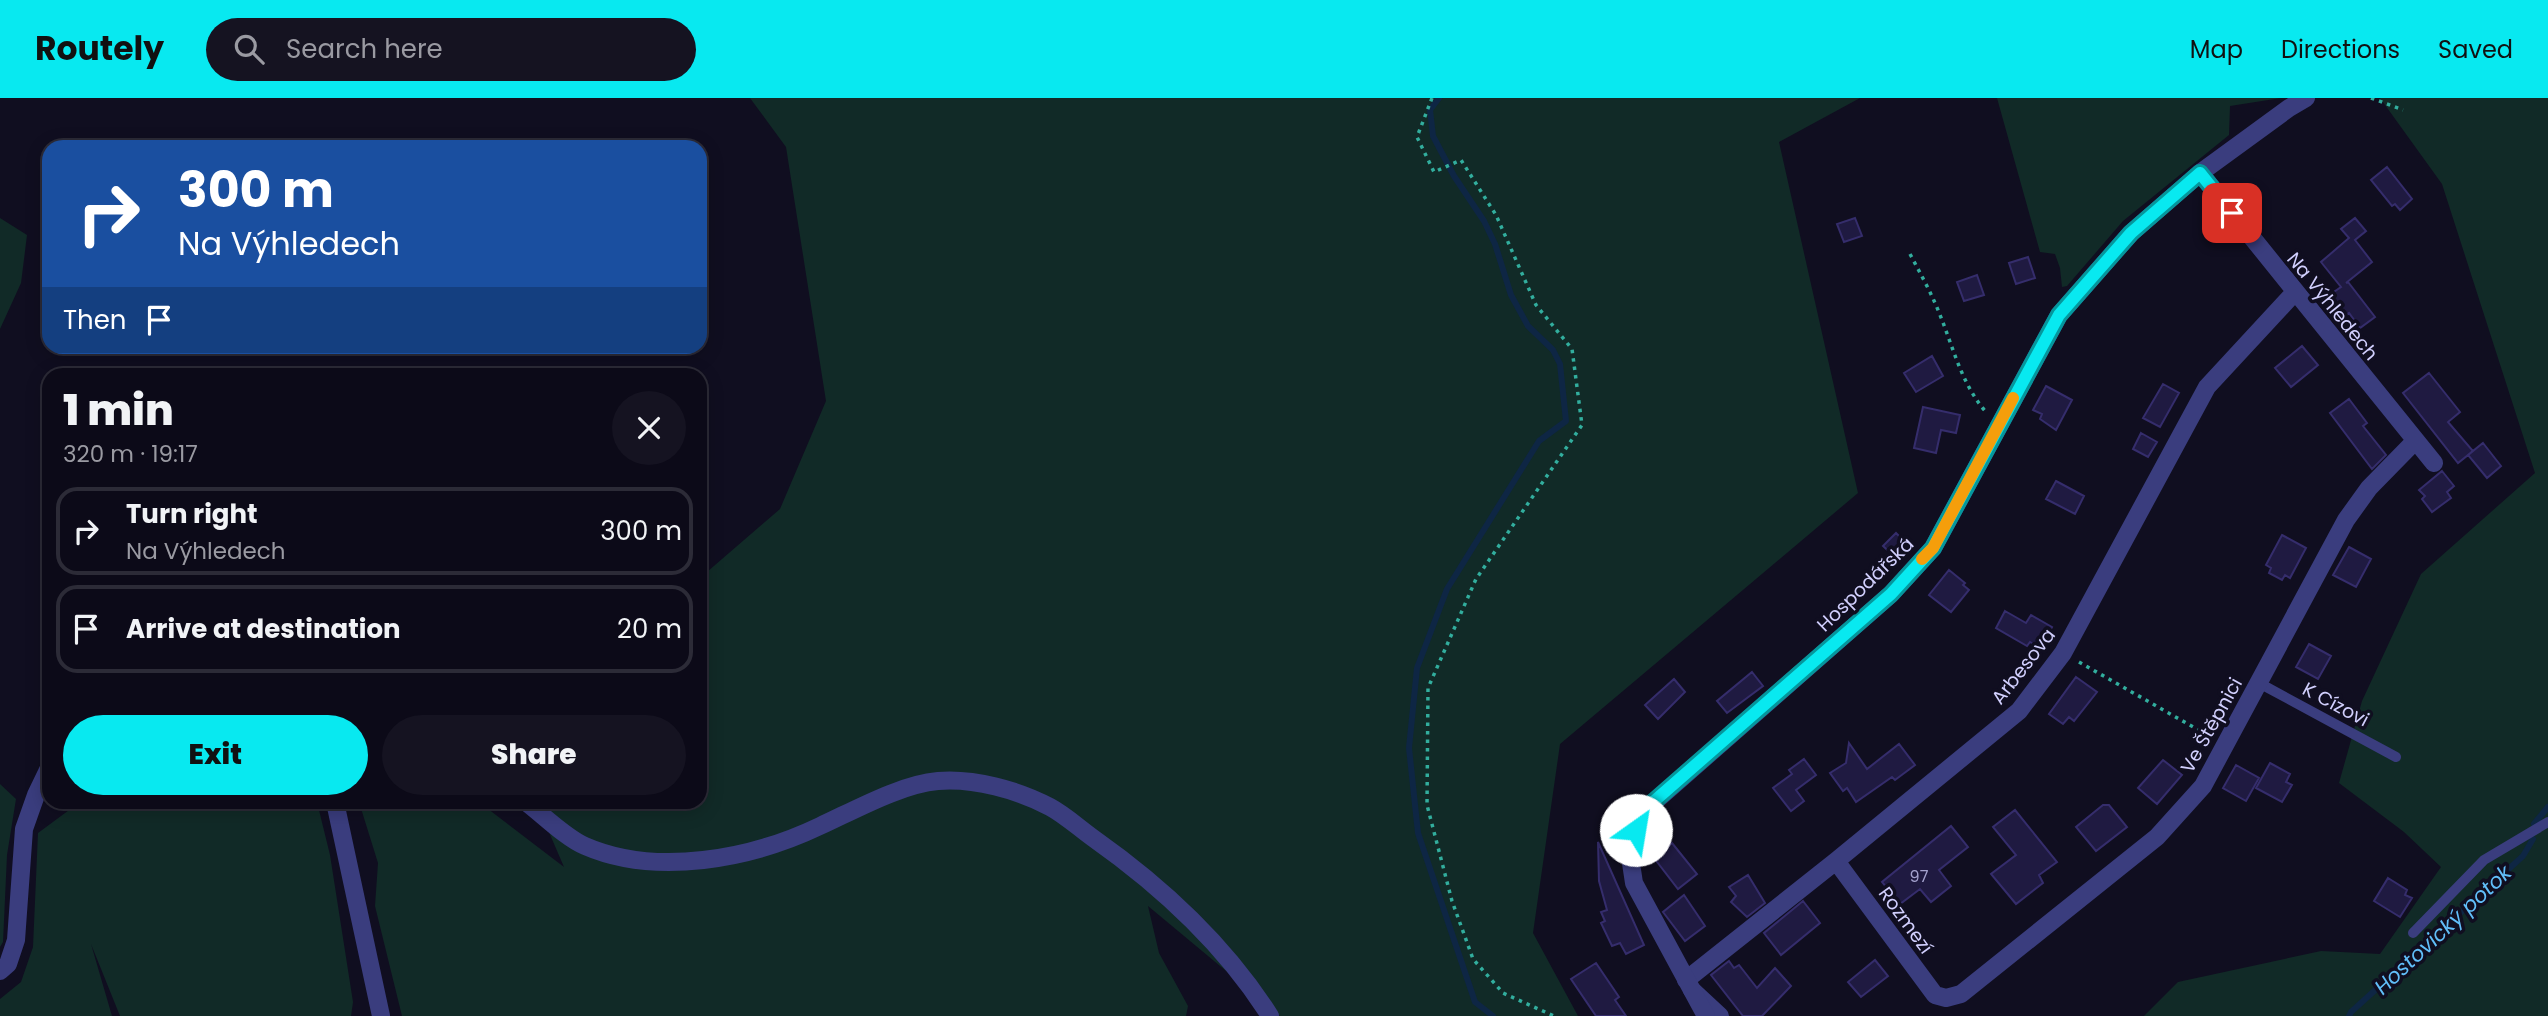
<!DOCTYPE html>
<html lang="en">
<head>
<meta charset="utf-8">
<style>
  body { margin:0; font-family:Poppins,sans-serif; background:#151321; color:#f1f3f6; height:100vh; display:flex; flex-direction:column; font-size:26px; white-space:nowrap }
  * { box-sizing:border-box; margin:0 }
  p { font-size:23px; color:#9a9aa2 }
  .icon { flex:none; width:38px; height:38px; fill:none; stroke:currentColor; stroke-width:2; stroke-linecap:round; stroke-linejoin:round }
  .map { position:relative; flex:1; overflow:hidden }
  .drawer { position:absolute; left:42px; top:270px; width:665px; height:441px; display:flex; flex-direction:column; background:#0c0a18; border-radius:21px; box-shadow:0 4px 18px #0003,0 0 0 2px #2c2b37 }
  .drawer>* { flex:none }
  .banner { position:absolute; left:42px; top:42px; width:665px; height:214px; border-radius:21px; box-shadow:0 4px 18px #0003,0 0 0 2px #2c2b37; background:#1a4fa0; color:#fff; overflow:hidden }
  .pin { position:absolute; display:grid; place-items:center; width:60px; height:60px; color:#fff; margin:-30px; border-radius:14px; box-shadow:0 4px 10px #0006 }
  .me { position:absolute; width:77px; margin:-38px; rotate:32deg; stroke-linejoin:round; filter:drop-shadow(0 0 5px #0008) }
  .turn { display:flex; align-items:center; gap:24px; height:147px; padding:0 21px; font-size:32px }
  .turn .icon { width:91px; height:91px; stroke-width:2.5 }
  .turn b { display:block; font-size:49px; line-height:60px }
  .then { display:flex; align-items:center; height:66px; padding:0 21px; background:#0003; gap:14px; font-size:26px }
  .round { display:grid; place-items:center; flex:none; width:74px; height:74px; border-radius:37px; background:#151321 }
  .overview { display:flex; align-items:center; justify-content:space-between; height:119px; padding:0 21px }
  h1 { font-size:42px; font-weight:800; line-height:52px }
  .button { display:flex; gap:14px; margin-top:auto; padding:14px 21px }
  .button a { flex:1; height:80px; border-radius:42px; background:#08e9f0; color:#111; font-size:28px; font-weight:800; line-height:80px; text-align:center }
  .button a+a { background:#151321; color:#f1f3f6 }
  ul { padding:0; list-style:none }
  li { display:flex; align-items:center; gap:21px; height:88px; margin:0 14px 10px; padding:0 7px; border:4px solid #2c2b37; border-radius:21px }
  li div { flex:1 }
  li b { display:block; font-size:26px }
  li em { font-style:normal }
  header { display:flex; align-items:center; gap:42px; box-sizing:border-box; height:98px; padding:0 35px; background:#08e9f0; color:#111 }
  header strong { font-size:33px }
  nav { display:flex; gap:38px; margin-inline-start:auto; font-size:24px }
  .search { width:490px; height:63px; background:#151321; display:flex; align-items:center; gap:18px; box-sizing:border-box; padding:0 24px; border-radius:38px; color:#9a9aa2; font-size:26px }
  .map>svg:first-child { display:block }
</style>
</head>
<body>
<header>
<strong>Routely</strong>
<div class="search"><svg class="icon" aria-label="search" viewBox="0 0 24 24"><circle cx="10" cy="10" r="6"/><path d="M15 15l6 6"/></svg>Search here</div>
<nav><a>Map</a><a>Directions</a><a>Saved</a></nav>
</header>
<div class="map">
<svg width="2548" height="918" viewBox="0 0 2548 918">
  <rect width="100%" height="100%" fill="#100e20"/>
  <!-- green -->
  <path fill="#112a27" d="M750,0H1860L1779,44L1858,395L1560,646L1533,835L1578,918H1280L1148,808L1159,855L1188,908L1186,918H402L375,808L378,765L359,704H479L564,769L536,704H700V480L780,411L826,303L786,49Z
    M1997,0H2281L2230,8L2229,37L2123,123L2067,188L2062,189L2060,170L2055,156L2040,154Z
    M2380,0H2548V918H2144L2178,884L2321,853L2380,856L2441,769L2404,734L2339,685L2362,603L2421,476L2535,375L2442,86Z
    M0,120L27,137L21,185L0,231Z
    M0,686L16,701L7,757L3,844L0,849Z
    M80,704H90L111,712L121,704H317L330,757L353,904L351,918H120L91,846L112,918H0V901L21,884L33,849L38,735Z"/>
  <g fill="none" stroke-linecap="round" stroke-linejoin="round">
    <!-- stream -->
    <path stroke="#0e2644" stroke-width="6" d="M1439,0L1430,12L1433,38L1454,78L1484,123L1495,146L1511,197L1528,228L1553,252L1560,266L1566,323L1539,343L1447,491L1417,570L1409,650L1418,735L1475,904L1493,918
      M2534,726L2548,709
      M2349,918L2351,914L2523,758L2533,741"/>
  </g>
  <!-- building -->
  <path fill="#1f1a41" stroke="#352d6c" stroke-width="2" d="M2387,69L2412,101L2400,112L2395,106L2392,108L2371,82Z
    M1855,120L1862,138L1844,144L1837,126Z
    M2355,120L2366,133L2355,142L2372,164L2346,185L2348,184L2375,219L2360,230L2349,215L2344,219L2328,198L2341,189L2321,164L2349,140L2341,131Z
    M2028,159L2035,180L2016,186L2009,165Z
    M1977,177L1984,197L1964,203L1957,184Z
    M2302,248L2318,267L2291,289L2275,270Z
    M1932,258L1943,278L1916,294L1904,275Z
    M2429,275L2460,314L2448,324L2473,353L2458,365L2403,295Z
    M2163,286L2179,295L2160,329L2143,320Z
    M2046,288L2072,302L2056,332L2040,321L2042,316L2033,312Z
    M2349,301L2367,325L2363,328L2386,357L2372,371L2330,315Z
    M1923,309L1960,317L1956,335L1941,332L1936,355L1914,350Z
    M2141,335L2157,344L2148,359L2133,351Z
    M2483,345L2501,368L2487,380L2468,357Z
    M2442,373L2454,388L2447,394L2451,400L2432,414L2422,401L2425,398L2419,392Z
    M2056,383L2084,398L2075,416L2046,401Z
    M1896,435L1908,447L1896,460L1883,448Z
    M2282,437L2306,450L2290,480L2285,477L2282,482L2269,475L2271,470L2266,467Z
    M2349,449L2371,461L2356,489L2333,477Z
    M1949,472L1965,485L1963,487L1969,492L1951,514L1929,497Z
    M2005,513L2026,525L2031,517L2052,529L2040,550L2030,544L2027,548L1996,530Z
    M2309,546L2331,558L2318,581L2296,569Z
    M1752,574L1763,588L1727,615L1717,603Z
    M2076,579L2097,594L2074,623L2069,619L2063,626L2049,616Z
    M1674,581L1685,594L1658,621L1645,607Z
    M1849,645L1867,671L1899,646L1915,667L1895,682L1892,679L1856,704L1847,690L1843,693L1830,675L1846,665Z
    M1804,661L1816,677L1796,692L1804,703L1791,713L1773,690L1792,676L1789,672Z
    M2163,662L2182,677L2157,706L2138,690Z
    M2270,665L2290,676L2286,684L2292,687L2282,704L2256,690Z
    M2236,667L2259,680L2246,703L2223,690Z
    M2103,707H2109L2127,729L2096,753L2076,729Z
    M2015,712L2057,764L2039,777L2043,785L2016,806L1991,776L2016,757L1993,729Z
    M1951,728L1968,749L1939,772L1951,788L1931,804L1920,791L1900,806L1882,784Z
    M1598,744L1644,847L1626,856L1620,845L1612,848L1601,825L1605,823L1601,814L1607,812L1599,783Z
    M1672,745L1697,776L1678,791L1654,760Z
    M1748,777L1765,805L1747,819L1731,804L1736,798L1729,789Z
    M2388,780L2407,792L2405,797L2412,800L2400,819L2374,803Z
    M1684,797L1705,828L1685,843L1663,814Z
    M1803,803L1820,825L1781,857L1764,835Z
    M1875,862L1888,878L1861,899L1848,884Z
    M1729,863L1734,870L1739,867L1757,890L1775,870L1791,888L1762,918H1743L1711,877Z
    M1596,865L1619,899L1615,902L1626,918H1596L1571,881Z"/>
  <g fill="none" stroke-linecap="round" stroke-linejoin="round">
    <!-- path -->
    <path stroke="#32ae9e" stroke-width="3.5" stroke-dasharray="3.5 5" stroke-linecap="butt" d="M1432,0L1417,39L1434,74L1461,62L1496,117L1536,207L1572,251L1582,327L1476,481L1428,590L1427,707L1452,803L1473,861L1503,895L1554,918
      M2371,0L2403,12
      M1910,156C1919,173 1928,189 1935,205C1952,243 1959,283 1986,314
      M2079,564L2209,638"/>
    <!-- service -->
    <path stroke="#3a3d7e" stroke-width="10" d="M2259,585L2396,659
      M2413,835L2484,762L2548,724"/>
    <!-- minor -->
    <path stroke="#3a3d7e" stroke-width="18" d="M2200,75L2434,365
      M335,704L381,918
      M1836,763L1935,897L1946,900L1961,896L2157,739L2203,688L2346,422L2369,390L2415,343
      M1686,882L1836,763L2019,613L2063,555L2207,289L2295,194
      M1692,892L1720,918"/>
    <!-- tertiary -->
    <path stroke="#3a3d7e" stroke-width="18" d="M526,704C543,717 566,740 585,748C656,779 751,761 820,728C853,713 901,686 938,683C974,680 1018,692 1050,709C1065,717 1079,730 1093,740C1161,788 1225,847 1270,918
      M0,873L8,866L16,842L24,731L36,697L49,670
      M1706,918L1634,785L1629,752L1644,713L1891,496L1933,450L2059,217L2131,135L2200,75L2289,10L2306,0"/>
  </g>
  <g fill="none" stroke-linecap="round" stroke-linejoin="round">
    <defs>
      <path id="route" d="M1636,732L1644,712L1891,496L1933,450L2059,217L2131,135L2200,75L2232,115"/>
    </defs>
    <!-- route casing -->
    <use href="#route" stroke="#05979c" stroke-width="18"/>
    <!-- route -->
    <use href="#route" stroke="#08e9f0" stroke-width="12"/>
    <!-- slow -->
    <path stroke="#f59e0b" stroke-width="12" d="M1922,461L1933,450L2013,300"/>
  </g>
  <g text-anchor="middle" stroke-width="7" stroke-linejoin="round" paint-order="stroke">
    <!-- number labels -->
    <g font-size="16" fill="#a4a2ce">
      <text x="1919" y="784">97</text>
    </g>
    <!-- street labels -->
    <g font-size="19" fill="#d1cffd" stroke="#100e20">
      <text transform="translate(2333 208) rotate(51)" y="7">Na Výhledech</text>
      <text transform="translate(1865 486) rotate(-44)" y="7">Hospodářská</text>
      <text transform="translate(2023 568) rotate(-52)" y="7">Arbesova</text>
      <text transform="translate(2336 606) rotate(28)" y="7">K Cízovi</text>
      <text transform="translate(2211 627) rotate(-61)" y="7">Ve Štěpnici</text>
      <text transform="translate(1906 822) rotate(54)" y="7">Rozmezí</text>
    </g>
    <!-- water labels -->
    <g font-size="21" font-style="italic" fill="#61bef9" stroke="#100e20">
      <text transform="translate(2443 832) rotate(-43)" y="7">Hostovický potok</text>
    </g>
  </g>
</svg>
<div class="pin" style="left:2232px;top:115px;background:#d93025"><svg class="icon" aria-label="arrive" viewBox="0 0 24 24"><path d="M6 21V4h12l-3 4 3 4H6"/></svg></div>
<svg class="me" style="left:1636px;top:732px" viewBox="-20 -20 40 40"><circle r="19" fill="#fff"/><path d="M0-13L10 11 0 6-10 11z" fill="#08e9f0"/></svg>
<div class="banner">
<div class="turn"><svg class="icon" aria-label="right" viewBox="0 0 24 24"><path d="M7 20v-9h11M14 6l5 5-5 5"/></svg><div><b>300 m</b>Na Výhledech</div></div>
<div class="then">Then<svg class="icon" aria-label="arrive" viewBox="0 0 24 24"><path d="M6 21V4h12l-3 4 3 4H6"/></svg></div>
</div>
<section class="drawer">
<div class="overview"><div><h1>1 min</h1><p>320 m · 19:17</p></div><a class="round"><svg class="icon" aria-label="close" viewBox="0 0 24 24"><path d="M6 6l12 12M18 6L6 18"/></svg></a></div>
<ul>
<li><svg class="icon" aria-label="right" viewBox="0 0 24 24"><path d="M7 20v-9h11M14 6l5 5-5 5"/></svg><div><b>Turn right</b><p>Na Výhledech</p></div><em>300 m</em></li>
<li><svg class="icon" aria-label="arrive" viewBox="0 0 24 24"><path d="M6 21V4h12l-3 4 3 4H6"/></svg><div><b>Arrive at destination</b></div><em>20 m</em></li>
</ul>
<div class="button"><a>Exit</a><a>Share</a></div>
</section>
</div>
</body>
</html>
